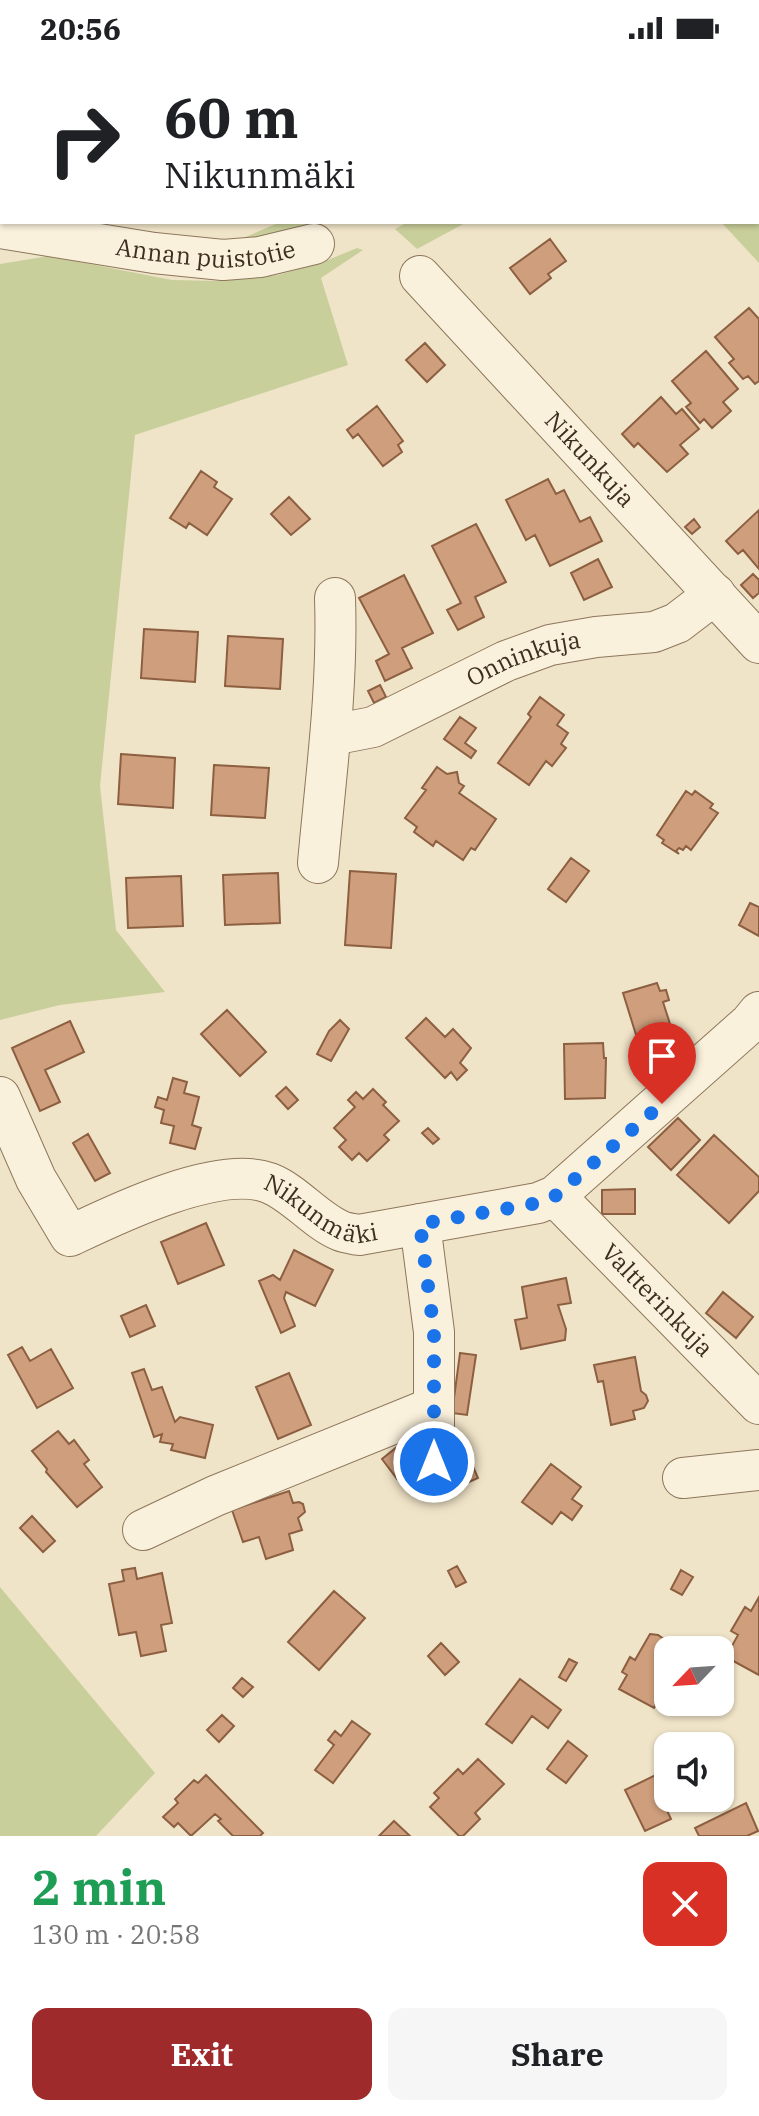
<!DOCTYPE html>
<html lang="en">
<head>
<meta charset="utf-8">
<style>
  body { margin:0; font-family:"IBM Plex Serif",serif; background:#f6f6f6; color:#202124; height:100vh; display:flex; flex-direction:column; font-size:30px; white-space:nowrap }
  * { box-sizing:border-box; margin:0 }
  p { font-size:26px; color:#757577 }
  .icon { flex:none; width:44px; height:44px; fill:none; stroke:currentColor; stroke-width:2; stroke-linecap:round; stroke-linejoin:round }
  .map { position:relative; height:1780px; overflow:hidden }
  .details { display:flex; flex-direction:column; background:#fff; flex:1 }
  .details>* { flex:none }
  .top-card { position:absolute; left:0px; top:0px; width:760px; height:168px; box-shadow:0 2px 6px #0004; background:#fff; color:#202124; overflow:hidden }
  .needle { width:52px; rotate:245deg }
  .tools { position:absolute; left:654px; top:1580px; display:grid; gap:16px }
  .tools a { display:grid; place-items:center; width:80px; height:80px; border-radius:16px; background:#fff; box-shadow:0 2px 6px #0004; font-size:40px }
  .pin { position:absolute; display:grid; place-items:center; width:68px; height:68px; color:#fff; margin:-82px -34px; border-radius:50% 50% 50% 0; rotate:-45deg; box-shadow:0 0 8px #0007 }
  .pin .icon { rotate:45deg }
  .me { position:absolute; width:88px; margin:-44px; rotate:0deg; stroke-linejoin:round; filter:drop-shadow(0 0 6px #0008) }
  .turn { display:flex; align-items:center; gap:28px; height:168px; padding:0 32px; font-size:36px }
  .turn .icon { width:104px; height:104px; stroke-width:2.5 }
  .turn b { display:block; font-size:56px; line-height:68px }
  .round { display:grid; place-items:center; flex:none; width:84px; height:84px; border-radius:16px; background:#f6f6f6 }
  .head { display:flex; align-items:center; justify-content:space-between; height:136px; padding:0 32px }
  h1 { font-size:48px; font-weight:800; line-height:60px; color:#1e9e55 }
  .cta { display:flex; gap:16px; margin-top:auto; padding:16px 32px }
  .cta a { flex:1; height:92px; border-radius:16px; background:#9e2a2b; color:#fff; font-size:32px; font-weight:800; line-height:92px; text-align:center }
  .cta a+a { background:#f6f6f6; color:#202124 }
  .status { display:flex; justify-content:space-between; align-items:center; height:56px; padding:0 40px; background:#fff; direction:ltr }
  .status svg { height:22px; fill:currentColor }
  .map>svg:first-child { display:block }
</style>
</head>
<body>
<div class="status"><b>20:56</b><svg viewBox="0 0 49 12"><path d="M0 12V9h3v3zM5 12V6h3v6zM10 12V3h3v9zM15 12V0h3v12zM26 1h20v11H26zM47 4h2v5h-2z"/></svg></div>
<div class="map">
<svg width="759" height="1780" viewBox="0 0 759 1780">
  <rect width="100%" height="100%" fill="#f0e4c8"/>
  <!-- green -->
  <path fill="#c9cf9b" d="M597,0H759V207L721,166H758V2H595Z
    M280,166H328L309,173L234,186Z
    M408,166H467L417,193L395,173Z
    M357,192L363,194L321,222L348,309L135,379L100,730L116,874L165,936L60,949L0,964V208L49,200L172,224L218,225L278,219L323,206Z
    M0,1531L155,1717L96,1780H0Z"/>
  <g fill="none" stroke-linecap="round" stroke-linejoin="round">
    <!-- stream -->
    <path stroke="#6f938a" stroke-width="9" d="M744,0L746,2
      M758,10L759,11"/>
  </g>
  <!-- building -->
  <path fill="#cf9f7d" stroke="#8d5f41" stroke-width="2" d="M258,0H398L397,2Z
    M550,183L566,205L548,218L551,222L530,238L510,212Z
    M749,252L759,263V325L755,328L748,320L743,323L729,307L734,303L715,281Z
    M425,287L445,309L427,326L406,304Z
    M706,295L738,333L723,346L731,355L712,372L704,363L700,367L686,351L691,347L672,325Z
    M661,341L676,358L682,353L699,373L680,389L688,398L667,416L638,387L634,391L622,378Z
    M377,350L403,385L398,389L402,396L383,410L358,378L353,382L347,374Z
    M201,415L217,426L214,431L232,443L207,479L189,467L186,472L170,462Z
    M548,423L556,438L564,434L580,466L590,461L602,485L550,510L535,479L526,484L506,444Z
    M289,441L310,463L291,479L271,458Z
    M759,454V513L743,494L738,498L726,485Z
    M694,463L700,471L692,478L685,471Z
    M476,468L506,526L475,541L484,561L458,574L447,554L461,547L432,490Z
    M598,503L612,531L584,544L571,517Z
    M753,518L759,524V537L753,542L741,529Z
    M404,519L433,577L402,592L412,612L385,625L376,605L389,598L359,542Z
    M144,573L198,576L195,626L141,622Z
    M228,580L283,583L280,633L225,630Z
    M380,629L386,641L374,647L368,635Z
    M540,641L564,659L557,669L568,677L561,688L566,692L552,710L546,705L529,729L498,707L531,661L528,658Z
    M460,661L476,672L465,687L476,695L471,702L444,683Z
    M121,698L175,702L173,752L118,748Z
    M214,709L269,712L265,762L211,759Z
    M437,711L447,718L457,716L459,727L464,730L459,737L496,763L475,794L471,792L463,804L436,785L433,790L414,776L417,771L405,762L426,734L422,732Z
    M686,735L692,739L695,735L713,748L710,752L718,757L691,794L686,790L683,794L679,792L676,795L679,798L662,787L664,784L657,779Z
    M571,802L589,815L566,846L548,833Z
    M350,815L396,818L391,892L345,889Z
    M278,817L280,867L225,869L223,819Z
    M181,820L183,870L128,872L126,822Z
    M750,847L759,851V880L739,869Z
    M657,927L660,935L666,934L669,944L663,946L671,971L637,982L623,937Z
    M227,954L266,996L240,1020L201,978Z
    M426,962L445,981L453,973L471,992L460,1007L467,1014L457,1024L451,1016L445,1022L406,982Z
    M340,964L349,973L331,1005L317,998L329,975Z
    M70,965L84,996L45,1014L60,1046L40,1055L12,992Z
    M603,987L604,1002H606L605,1042L565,1043L564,988Z
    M173,1022L187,1026L184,1037L199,1041L192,1069L201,1072L195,1093L170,1087L174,1070L161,1067L164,1054L155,1051L158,1041L167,1044Z
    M286,1031L298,1044L288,1053L276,1040Z
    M373,1033L386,1046L383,1049L399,1065L384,1079L389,1084L367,1105L359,1097L352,1104L339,1091L346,1084L334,1072L355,1051L348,1044L356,1036L363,1043Z
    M678,1062L700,1084L671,1114L648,1091Z
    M428,1072L439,1083L433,1088L422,1077Z
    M88,1078L110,1117L95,1125L73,1087Z
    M714,1079L759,1121V1135L729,1167L677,1119Z
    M635,1133V1158H602V1134Z
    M206,1167L224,1209L178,1228L161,1186Z
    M294,1194L333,1214L315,1250L286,1236L284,1242L295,1270L281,1277L259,1225L273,1219L280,1224Z
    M566,1222L571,1247L558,1249L566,1273L565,1284L521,1293L515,1264L527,1262L522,1231Z
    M723,1236L753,1261L736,1282L706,1257Z
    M146,1249L155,1270L130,1281L121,1260Z
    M22,1291L30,1305L51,1293L73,1332L37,1352L8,1299Z
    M460,1297L476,1299L467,1359L452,1357Z
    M635,1301L641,1335L646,1339L648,1345L644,1352L633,1355L635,1363L611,1369L603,1325L598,1326L594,1309Z
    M144,1313L152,1334L162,1331L175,1366L180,1361L213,1369L205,1402L171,1394L173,1388L160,1386L162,1378L154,1381L132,1317Z
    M289,1317L311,1369L278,1383L256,1331Z
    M58,1375L69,1388L74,1384L89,1404L84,1408L102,1431L77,1451L46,1416L47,1413L32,1395Z
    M397,1391L413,1412L397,1423L382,1403Z
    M471,1406L478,1422L460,1430L453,1414Z
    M551,1408L581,1431L572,1443L582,1450L572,1464L561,1456L552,1468L522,1446Z
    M289,1435L293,1447L299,1446L303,1448L305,1456L298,1462L302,1474L289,1478L293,1494L266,1503L259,1481L243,1486L232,1454Z
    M32,1460L55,1485L43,1496L20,1472Z
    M457,1510L466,1526L456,1531L448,1515Z
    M135,1512L137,1523L162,1517L172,1567L161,1569L166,1595L141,1600L136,1576L119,1579L109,1528L124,1525L122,1514Z
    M681,1514L693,1521L682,1539L671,1533Z
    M334,1535L365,1562L319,1614L288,1586Z
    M759,1541V1619L726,1601L738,1579L731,1575L745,1551L751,1555Z
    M650,1578L658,1579L680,1594H668V1640L662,1638L654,1652L619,1633L627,1619L622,1616L630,1601L635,1604Z
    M441,1587L459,1606L445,1619L428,1600Z
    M569,1603L577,1607L566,1625L559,1621Z
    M242,1622L253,1631L243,1641L233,1632Z
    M520,1623L561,1654L548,1672L532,1660L512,1687L486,1668Z
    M222,1659L234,1670L219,1686L207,1674Z
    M352,1665L370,1678L333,1727L315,1714L334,1689L328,1684L335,1675L341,1680Z
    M568,1685L587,1700L566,1727L547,1713Z
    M478,1703L504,1728L475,1757L480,1763L463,1780H459L430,1751L439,1742L434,1737L458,1713L463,1718Z
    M668,1713V1742H677L664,1748L671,1763L645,1775L625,1734Z
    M206,1719L263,1777L260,1780H233L218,1765L221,1763L215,1758L191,1780L178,1767L174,1771L163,1761L178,1747L175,1743L194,1724L198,1727Z
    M746,1747L758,1775L747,1780H699L695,1772Z
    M394,1765L410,1780H379Z"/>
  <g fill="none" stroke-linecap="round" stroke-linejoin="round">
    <defs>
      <g id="minor">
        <path id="s1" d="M0,172L154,197L223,204L260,201L314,188"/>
        <path id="s2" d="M420,220L759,587"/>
        <path id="s3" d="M332,679L373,671L506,605L550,589L596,581L654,576L677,567L715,538"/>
        <path d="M318,807C326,718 338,632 335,542"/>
        <path id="s4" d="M0,1041L36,1123L70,1180C116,1158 219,1108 269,1127C295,1137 316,1165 341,1175C346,1177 354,1178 359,1179L538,1147L555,1140L750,967L759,956"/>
        <path id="s5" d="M555,1140L759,1348"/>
        <path d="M420,1168L434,1276V1406"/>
        <path d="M683,1422L759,1414"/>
        <path d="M143,1474L215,1440L434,1351"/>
      </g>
    </defs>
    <!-- minor casing -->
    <use href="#minor" stroke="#8d765c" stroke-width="42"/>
    <!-- minor -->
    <use href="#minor" stroke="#faf1dc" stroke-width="40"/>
  </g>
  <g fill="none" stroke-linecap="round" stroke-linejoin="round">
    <!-- route -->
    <path stroke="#1a73e8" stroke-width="14" stroke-dasharray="0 25.2" d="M434,1406V1276L420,1168L538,1147L555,1140L662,1048"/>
  </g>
  <g text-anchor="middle" stroke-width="7" stroke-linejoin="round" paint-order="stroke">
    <!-- street labels -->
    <g font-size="24" fill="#3d2e20" stroke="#f7eed8">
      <text dy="8" stroke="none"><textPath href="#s1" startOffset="208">Annan puistotie</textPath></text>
      <text dy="8" stroke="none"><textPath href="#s2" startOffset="250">Nikunkuja</textPath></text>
      <text dy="8" stroke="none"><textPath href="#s3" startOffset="208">Onninkuja</textPath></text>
      <text dy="8" stroke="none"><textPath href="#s4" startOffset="426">Nikunmäki</textPath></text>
      <text dy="8" stroke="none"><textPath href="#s5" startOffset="146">Valtterinkuja</textPath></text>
    </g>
  </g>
</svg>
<div class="tools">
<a><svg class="needle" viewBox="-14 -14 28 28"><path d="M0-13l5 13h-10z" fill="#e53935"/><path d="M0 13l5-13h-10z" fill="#757577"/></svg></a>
<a><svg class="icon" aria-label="sound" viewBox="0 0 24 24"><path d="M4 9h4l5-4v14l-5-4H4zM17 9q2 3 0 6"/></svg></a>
</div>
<div class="pin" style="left:662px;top:1048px;background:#d93025"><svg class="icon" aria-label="arrive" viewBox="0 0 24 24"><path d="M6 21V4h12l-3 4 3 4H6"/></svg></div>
<svg class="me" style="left:434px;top:1406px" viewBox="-20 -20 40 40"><circle r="17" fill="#1a73e8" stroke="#fff" stroke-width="3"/><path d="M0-11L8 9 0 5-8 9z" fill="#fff"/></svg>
<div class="top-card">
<div class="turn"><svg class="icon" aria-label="right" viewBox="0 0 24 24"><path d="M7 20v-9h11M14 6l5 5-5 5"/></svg><div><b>60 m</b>Nikunmäki</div></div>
</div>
</div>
<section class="details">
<div class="head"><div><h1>2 min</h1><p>130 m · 20:58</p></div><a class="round" style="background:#d93025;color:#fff"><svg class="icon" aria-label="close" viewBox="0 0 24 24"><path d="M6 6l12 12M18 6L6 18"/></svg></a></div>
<div class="cta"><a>Exit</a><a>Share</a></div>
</section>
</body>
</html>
